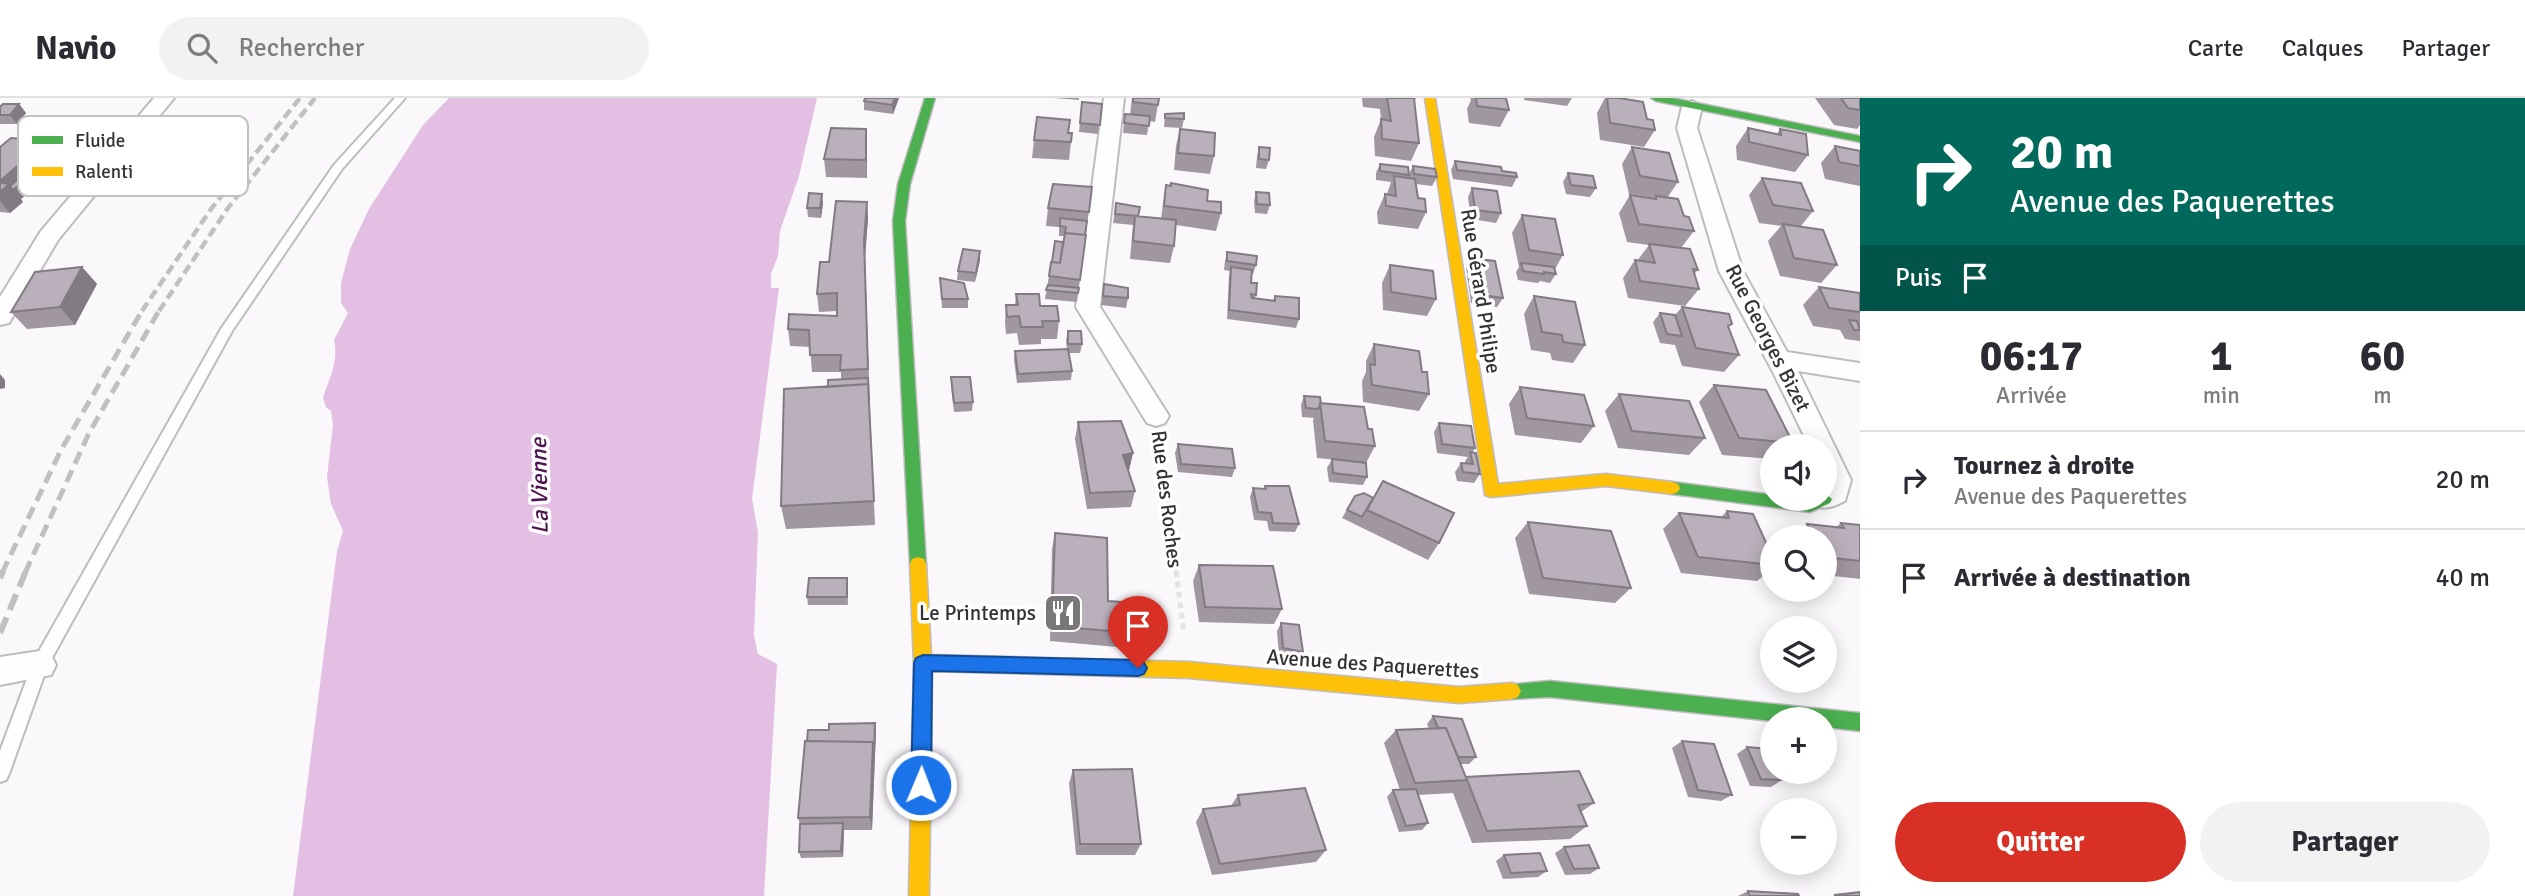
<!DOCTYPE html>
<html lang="fr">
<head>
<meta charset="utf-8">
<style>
  body { margin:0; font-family:Signika,sans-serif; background:#f2f2f3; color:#2b2b33; height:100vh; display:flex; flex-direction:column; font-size:26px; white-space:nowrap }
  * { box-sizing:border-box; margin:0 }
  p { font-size:23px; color:#7c7c81 }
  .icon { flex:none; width:38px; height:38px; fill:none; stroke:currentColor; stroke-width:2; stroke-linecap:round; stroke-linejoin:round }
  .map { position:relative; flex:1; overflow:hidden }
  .side { display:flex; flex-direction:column; background:#fff; width:665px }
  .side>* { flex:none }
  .top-card { background:#00695c; color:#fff; overflow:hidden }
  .tools { position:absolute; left:1760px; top:336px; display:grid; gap:14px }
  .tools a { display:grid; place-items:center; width:77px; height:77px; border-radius:50%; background:#fff; box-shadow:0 4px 18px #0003; font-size:35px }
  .pin { position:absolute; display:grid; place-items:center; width:60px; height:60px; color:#fff; margin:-72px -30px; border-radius:50% 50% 50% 0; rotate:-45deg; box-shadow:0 0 7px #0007 }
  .pin .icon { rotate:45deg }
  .me { position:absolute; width:77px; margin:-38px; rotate:1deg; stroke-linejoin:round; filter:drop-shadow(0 0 5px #0008) }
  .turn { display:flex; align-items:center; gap:24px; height:147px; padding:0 35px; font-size:32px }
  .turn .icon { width:91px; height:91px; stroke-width:2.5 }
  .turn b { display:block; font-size:49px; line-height:60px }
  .then { display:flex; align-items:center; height:66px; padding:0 35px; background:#0003; gap:14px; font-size:26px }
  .eta { display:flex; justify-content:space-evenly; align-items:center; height:119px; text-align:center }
  .eta b { font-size:42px; font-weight:700; line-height:49px }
  .action { display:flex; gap:14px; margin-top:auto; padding:14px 35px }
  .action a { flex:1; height:80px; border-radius:42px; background:#d93025; color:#fff; font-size:28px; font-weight:700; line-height:80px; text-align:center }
  .action a+a { background:#f2f2f3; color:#2b2b33 }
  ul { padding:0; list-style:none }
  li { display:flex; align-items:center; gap:21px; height:98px; padding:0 35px; border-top:2px solid #e1e1e2 }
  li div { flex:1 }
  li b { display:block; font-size:26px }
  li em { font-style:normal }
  header { display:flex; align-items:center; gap:42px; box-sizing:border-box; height:98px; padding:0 35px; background:#fff; border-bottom:2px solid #e1e1e2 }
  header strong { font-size:33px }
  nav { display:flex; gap:38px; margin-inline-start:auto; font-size:24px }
  .search { width:490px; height:63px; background:#f2f2f3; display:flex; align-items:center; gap:18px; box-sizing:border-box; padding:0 24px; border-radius:38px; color:#7c7c81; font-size:26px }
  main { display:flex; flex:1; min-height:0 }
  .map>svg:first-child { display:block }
</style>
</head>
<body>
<header>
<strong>Navio</strong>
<div class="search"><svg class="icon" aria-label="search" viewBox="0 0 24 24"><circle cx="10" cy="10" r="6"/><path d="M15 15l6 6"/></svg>Rechercher</div>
<nav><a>Carte</a><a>Calques</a><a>Partager</a></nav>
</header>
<main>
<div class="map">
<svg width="1860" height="798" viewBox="0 0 1860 798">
  <rect width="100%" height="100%" fill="#fbf8fb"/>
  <!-- water -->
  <path fill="#e3bfe4" d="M449,0H817L799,78L780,133L778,158L771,176V190H779L752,401L758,434L754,538L758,556L777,566L764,798H293L337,453L343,433L331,406L327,379L333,327L331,313L326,309L323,300C329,280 339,264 334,242L348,215L341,205V185L350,151L369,111L423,27Z"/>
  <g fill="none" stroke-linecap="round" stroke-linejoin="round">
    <defs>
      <path id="lane" d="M395,0H405L342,71L232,233L47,569L9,676L6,682L0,684V653L34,562L221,231L334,67Z"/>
      <path id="street" d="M154,0H174L58,142L9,225L0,227V199L41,133Z
        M1104,0H1124L1100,209L1169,318L1165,325L1156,328L1147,325L1076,209Z
        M1692,3L1702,9L1697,30L1743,173L1787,254L1860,265V283L1798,273L1851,382L1845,403C1834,408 1827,412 1815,408L1811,401H1825V348H1809L1773,274L1719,173L1677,30L1682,9Z
        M40,553L51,557L56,567L51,577L0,587V559Z"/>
      <path id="fast" d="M925,0H935L910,86L905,123L926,466L924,471L918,473L912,471L910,466L893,123L898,86Z
        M1651,0H1672L1860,38V44L1656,3Z
        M1672,384L1773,397V401H1825V395L1832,401L1830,405L1810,414L1672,396L1666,394L1664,390L1666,386Z
        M1550,583L1860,615V633L1825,629V621L1773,623L1550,599L1512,601L1506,599L1503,593L1506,587Z"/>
      <path id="slow" d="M1425,0H1435L1498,386L1606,376L1672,384L1678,386L1680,390L1678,394L1672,396L1606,388L1491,399L1485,397Z
        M918,459L924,461L926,466L931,557L1189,564L1459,589L1512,585L1518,587L1521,593L1518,599L1512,601L1459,605L1189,580L932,573L929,798H909L914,565L910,466L912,461Z"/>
    </defs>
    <!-- lane casing -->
    <use href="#lane" stroke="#bebcbe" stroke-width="4"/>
    <!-- street casing -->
    <use href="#street" stroke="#bebcbe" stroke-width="4"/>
    <!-- fast casing -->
    <use href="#fast" stroke="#bebcbe" stroke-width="3"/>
    <!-- slow casing -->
    <use href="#slow" stroke="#bebcbe" stroke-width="3"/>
    <!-- path-far1 -->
    <path stroke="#e4e3e4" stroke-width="4.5" stroke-dasharray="5 3.5" stroke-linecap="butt" d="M1160,343L1176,475"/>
    <!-- path -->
    <path stroke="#e4e3e4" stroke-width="5" stroke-dasharray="6 4.5" stroke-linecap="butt" d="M1176,473L1184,535"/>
    <!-- lane -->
    <use href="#lane" fill="#fefefe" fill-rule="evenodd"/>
    <!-- street -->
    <use href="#street" fill="#fefefe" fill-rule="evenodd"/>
    <!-- fast -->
    <use href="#fast" fill="#4caf50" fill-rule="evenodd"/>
    <!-- slow -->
    <use href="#slow" fill="#ffc107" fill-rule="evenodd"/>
    <!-- rail-far2 -->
    <path stroke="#c1c0c1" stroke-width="4.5" stroke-dasharray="10 5" stroke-linecap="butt" d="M142,213L211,111L300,0
      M159,213L228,110L315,0"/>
    <!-- rail-far1 -->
    <path stroke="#c1c0c1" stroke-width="5" stroke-dasharray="13 7" stroke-linecap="butt" d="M2,475L61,352L143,211
      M25,475L89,335L160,211"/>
    <!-- rail -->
    <path stroke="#c1c0c1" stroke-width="6" stroke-dasharray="17 8" stroke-linecap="butt" d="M0,480L3,473
      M0,535L26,473"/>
  </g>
  <!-- wall -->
  <path fill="#a097a1" d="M865,0H899L893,16L864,12V3Z
    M1055,0H1079V2Z
    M1132,0H1159L1155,24L1149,23L1147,37L1123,35L1125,16L1130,17Z
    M1362,0H1416L1414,4L1419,45L1411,63L1375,58L1374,39L1381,21L1380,11L1363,9Z
    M1470,0H1506L1509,12L1500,29L1469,25L1467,11L1471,2Z
    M1524,0H1572L1567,8L1524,2Z
    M1605,0H1619L1647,21L1655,32L1644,49L1600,42L1597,15Z
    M1815,0H1860V27L1857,31L1834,27Z
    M1082,4L1102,6L1098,36L1079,34Z
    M19,6L26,15L17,26H0V9Z
    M1165,16L1184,21L1182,30L1164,29Z
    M1748,30L1777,36L1780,31L1808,57L1795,74L1737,62L1736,48Z
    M1180,31L1214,58L1210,76L1174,72L1176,48Z
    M97,32L104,41L95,52H83L76,43Z
    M1068,35H1072L1069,62L1032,60L1034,42Z
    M867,48V80L826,79L824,61Z
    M1835,48L1860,52V88L1825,81L1821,65Z
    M0,49L60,61L34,83L37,87L21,101L23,104L10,115L0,114Z
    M1259,49L1269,62L1266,71L1256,70L1257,58Z
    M1632,49L1678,84L1667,100L1684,118L1694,133L1681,150L1698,172L1694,176L1699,191L1685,208L1628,200L1623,180L1635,162L1637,163L1649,147L1627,144L1619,115L1630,97L1654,101L1655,100L1629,96L1622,66Z
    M1455,63L1502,73L1517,79L1512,89L1453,81L1451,72Z
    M1380,66L1409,76L1413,68L1437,79L1432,88L1416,86L1418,100L1426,114L1418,131L1378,126L1377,114L1385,96H1387L1391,84L1376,82V75Z
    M1568,75L1596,90L1590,99L1566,96L1563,84Z
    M1762,80L1813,113L1801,128L1837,167L1821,185L1780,178L1768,143L1781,128L1759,125L1749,97Z
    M1166,87L1207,103L1221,115L1216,133L1176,127L1174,148L1170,165L1130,161L1133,127L1113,125L1116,105L1138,118L1161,121L1163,105Z
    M1092,89L1077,204L1045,201L1049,178L1063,144L1064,138H1059V129L1046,128L1048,110Z
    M1472,90L1501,115L1496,125L1471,121L1468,99Z
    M1256,94L1270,107L1267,116L1255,115L1254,103Z
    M867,104L868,121L865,159L870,311L875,427L786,431L781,408L828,289L841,281V274H812L810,249L790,248L788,231L837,218V213L819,214L817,196L829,164Z
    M823,105L821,120L808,119L807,110Z
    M1522,117L1563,157L1555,171L1556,176L1550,185L1540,183L1538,185L1518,182L1516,174L1519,169L1512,135Z
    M1227,154L1256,167L1253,176H1251V185L1256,197L1255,200L1273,202L1275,198L1299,221L1296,230L1227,221L1229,178L1230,173L1224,172L1225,163Z
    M1470,160L1503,200L1497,209L1471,205L1466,169Z
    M980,162L975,184L957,182L958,173Z
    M1390,167L1436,201L1427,218L1383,212L1382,185Z
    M82,169L97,186L75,227L27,231L11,214Z
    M940,180L968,201V210H942Z
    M1104,186L1128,200L1126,210L1101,207Z
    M1819,189L1860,195V243L1845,241L1840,232L1813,228L1803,207Z
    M1016,196L1040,208L1059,223L1057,241H1041V246L1019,247L1017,235L1006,236L1005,225L1006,207H1015Z
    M1534,198L1585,247L1573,265L1552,262L1550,255L1531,252L1524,216Z
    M1682,209L1729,230L1739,257L1724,274L1682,268L1675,247L1660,245L1653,224L1660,215L1675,217Z
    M1068,233L1082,246L1080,255H1069L1072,273L1071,282L1017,285L1014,262L1015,253L1067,251L1066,242Z
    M1374,246L1422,274L1429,296L1419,313L1363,304L1362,283L1366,274V263Z
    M951,279L973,304L972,313L954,314L951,288Z
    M1714,287L1793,345L1789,348H1773V361L1722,357L1699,304Z
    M1520,289L1594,328L1581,345L1515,337L1509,306Z
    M1619,296L1705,340L1689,357L1618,350L1605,313Z
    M1304,298L1321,305L1368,331L1375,348L1366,365L1317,360L1313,322L1314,320L1302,319L1301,307Z
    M1078,324L1133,355L1129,372H1128L1135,393L1131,409L1087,411L1075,341Z
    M1439,325L1475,350L1472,355L1480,376L1474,385L1457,383L1455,374L1461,365L1465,366V363L1468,359L1437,355L1434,334Z
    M1178,346L1235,370L1232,379L1178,374L1175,355Z
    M1332,361L1367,379L1363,387L1329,384L1327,370Z
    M1383,383L1439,445L1428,462L1342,420L1355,398L1373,400Z
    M1265,388L1299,426L1295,434L1269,433L1267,423L1254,422L1250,399L1253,390H1264Z
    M1727,413L1773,460V470L1757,483L1681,475L1663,431L1679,415L1721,419Z
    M1528,424L1631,490L1615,505L1529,496L1515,440Z
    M1841,425L1860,427V481L1825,477V439H1786L1785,437L1795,429L1803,430L1807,426L1836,429Z
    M1055,435L1108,503L1121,534L1117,549L1050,543L1052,451Z
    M1199,467L1282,511L1274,526L1199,524L1193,483Z
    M847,480L848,507H808L807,499Z
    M1281,525L1303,554L1298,561L1279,558L1277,533Z
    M1433,618L1476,659L1469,666H1461L1466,679L1594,705L1581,714L1587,728L1570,741L1472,745L1453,695L1418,697L1428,725L1422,732L1399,734L1387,699L1393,692H1400L1384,645L1396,632L1429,631L1427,626Z
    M876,632L872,732H844L843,759L801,760L799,754L800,726L798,720Z
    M1682,643L1732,697L1721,703L1688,699L1672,650Z
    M1747,649L1782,682L1771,689L1750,688L1737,656Z
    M1073,672L1141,746L1135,757H1076L1069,685Z
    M1238,697L1326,752L1316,764L1212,777L1196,724L1203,711L1231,708Z
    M1564,749L1599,770L1590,776L1565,777L1555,755Z
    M1504,757L1547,773L1538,779L1503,781L1496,763Z
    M1748,793L1799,798H1738Z"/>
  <!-- shaded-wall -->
  <path fill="#827b83" d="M895,0H899L893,16L892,7Z
    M19,6L26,15L17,26L10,17Z
    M866,31L867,48V80L866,62Z
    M97,32L104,41L95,52L89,43Z
    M46,43L60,61L34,83L37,87L21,101L23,104L10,115L0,103V83Z
    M822,96L823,105L821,120L820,110Z
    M867,104L868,121L865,159L869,289L864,142Z
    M980,153V162L975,184L976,175Z
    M82,169L97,186L75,227L60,209Z
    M0,276L5,282V290L0,291Z
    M1133,355L1129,372L1119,374L1123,357Z
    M875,625L876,632L872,732L870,719L873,644Z
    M843,725L844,731L843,759L841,753Z"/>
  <!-- building -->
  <path fill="#bab0bb" stroke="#827b83" stroke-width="2" d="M865,0H895L892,7L864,3Z
    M1133,0H1159L1158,7L1133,4Z
    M1387,0H1414L1419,45L1382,41L1381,21L1391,23Z
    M1476,0H1506L1509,12L1477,8Z
    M1607,0H1619L1643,4L1647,21L1653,22L1655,32L1610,25Z
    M1841,0H1860V12L1848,10Z
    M1082,4L1102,6L1100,27L1080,25Z
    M3,6H19L10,17H0V9Z
    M1184,15V21L1165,20V16Z
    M1125,16L1150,18L1149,28L1124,25Z
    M1037,19L1070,22L1068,35H1072L1071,44L1034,42Z
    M831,30L866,31V62L824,61Z
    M1748,30L1781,37L1780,31L1806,36L1808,57L1749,44Z
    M1180,31L1215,35L1214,58L1178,55Z
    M11,40L46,43L0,83V49Z
    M1835,48L1860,53V68L1839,64Z
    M1259,49L1270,50L1269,62L1259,61Z
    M1632,49L1669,55L1678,84L1640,78Z
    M1455,63L1501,69L1502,73L1516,75L1517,79L1457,72Z
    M1380,66L1408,69L1409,77L1380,73Z
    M1413,68L1435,71L1437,79L1414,76Z
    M1568,75L1593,78L1596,90L1571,87Z
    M30,77L13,92L10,88L21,79Z
    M1394,78L1415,81L1418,100L1425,101L1426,114L1386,108L1385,96L1396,98Z
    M1762,80L1801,85L1813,113L1773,107Z
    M0,85L9,86L0,94Z
    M1171,85L1208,92L1207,103L1221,104V115L1164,108L1166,87L1171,88Z
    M1053,86L1092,89L1089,114L1048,110Z
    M1472,90L1497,93L1501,115L1475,112Z
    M1256,94L1269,95L1270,107L1257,106Z
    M809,95L822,96L820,110H807Z
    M1630,97L1656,101V98L1678,101L1684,118L1689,119L1694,133L1639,126Z
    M836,103L867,104L864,142L868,271L840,272L841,257H810L809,232L788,231L789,216L837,218V195L817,196L820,164H829Z
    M1116,105L1140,109L1138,118L1115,116Z
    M1522,117L1555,121L1563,157L1529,152Z
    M1135,118L1176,122L1174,148L1133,143Z
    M1060,120L1087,123L1085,137L1065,135L1066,129L1060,128Z
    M1783,126L1823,132L1837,167L1794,160Z
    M1065,135L1086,137L1080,182L1049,178L1051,164L1060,165Z
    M1055,143L1063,144L1060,165L1052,164Z
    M1649,146L1690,151L1698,172L1693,171L1699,191L1640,183L1635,162L1655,165Z
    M963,151L980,153L976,175L958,173Z
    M1227,154L1257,158L1256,167L1227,163Z
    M1470,160L1495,163L1503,200L1476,196Z
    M1521,165L1554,169L1556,176L1544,174V176L1523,173Z
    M1390,167L1433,173L1436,201L1391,194Z
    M82,169L60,209L11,214L35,174Z
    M1231,169L1252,172L1251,185H1257L1256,197L1251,196L1252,200L1275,203V198L1299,200V221L1229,212Z
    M940,180L964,185L968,201H942Z
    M1104,186L1128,190V200L1103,198Z
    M1048,187L1079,190L1078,195L1046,192Z
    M1819,189L1860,195V214L1829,210Z
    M1016,196H1039L1040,208H1057L1059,223H1042L1043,229H1021L1019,218L1007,219L1006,207H1018Z
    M1534,198L1575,204L1585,247L1563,244L1562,237L1542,234Z
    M1682,209L1729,216L1732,226L1728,228L1739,257L1696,250Z
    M1660,215L1675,217L1682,238L1667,236Z
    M1849,222L1857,223L1860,232H1854Z
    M1068,233H1081L1082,246H1068Z
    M1374,246L1419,253L1422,274H1427L1429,296L1372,287L1370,266L1375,267Z
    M1068,251L1072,273L1018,276L1015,253Z
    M951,279H970L973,304L954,305Z
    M868,280L869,302L868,286L828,289V282Z
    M868,286L874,403L781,408L784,291Z
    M1714,287L1766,292L1793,345L1739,340Z
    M1520,289L1584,297L1594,328L1527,320Z
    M1619,296L1689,303L1705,340L1632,333Z
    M1304,298L1320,299L1321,305L1318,311L1306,310Z
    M1320,305L1364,309L1368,331H1372L1375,348L1325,343Z
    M1121,323L1133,355L1123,357L1135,393L1090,395L1078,324Z
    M1439,325L1471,328L1475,350L1442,346Z
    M1178,346L1232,351L1235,370L1181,366Z
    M1470,354L1476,355L1480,376L1463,374L1461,365L1473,366Z
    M1332,361L1366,365L1367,379L1333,375Z
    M1383,383L1454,415L1439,445L1367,412Z
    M1265,388H1289L1299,426L1273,425L1271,415L1258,414L1253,390L1266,391Z
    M1364,395L1373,400L1362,419L1347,412L1355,398Z
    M1727,413L1753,416L1773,460V467L1698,459L1679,415L1729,420Z
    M1528,424L1611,433L1631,490L1543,480Z
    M1841,425L1860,427V463L1825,459V439H1813L1807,426L1844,430Z
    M1795,429L1803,430L1798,434Z
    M1055,435L1107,440L1108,503L1121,504V534L1052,528Z
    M1199,467L1273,468L1282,511L1205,509Z
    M809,480H847V499H807Z
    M1281,525L1299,527L1303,554L1283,550Z
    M1433,618L1462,621L1476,659H1458L1446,630H1438Z
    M875,625L874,651L873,644L807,643L808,632H829V626Z
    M1446,630L1467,682L1415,685L1396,632Z
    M805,643L873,644L870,719L798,720Z
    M1682,643L1714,646L1732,697L1698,692Z
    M1747,649L1770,651L1773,659V674H1779L1782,682L1761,681Z
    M1132,671L1141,746H1080L1073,672Z
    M1579,673L1594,705L1578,707L1587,728L1487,733L1466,679Z
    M1305,690L1326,752L1220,766L1203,711L1240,707L1238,697Z
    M1416,691L1428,725L1406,728L1393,692Z
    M843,725L841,753L799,754L800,726Z
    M1589,747L1599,770L1574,771L1564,749Z
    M1540,755L1547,773L1511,775L1504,757Z
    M1748,793L1798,796L1799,798H1750Z
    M1860,794V798L1834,797Z"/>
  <!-- route -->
  <path fill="#1a73e8" stroke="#114b97" stroke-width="2" d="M923,557L1138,562L1144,565L1147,570L1144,576L1138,578L932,573L931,687L928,693L921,696L914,693L911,687L914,565L916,560Z"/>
  <!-- icons -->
  <defs>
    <symbol id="restaurant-square" viewBox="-11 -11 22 22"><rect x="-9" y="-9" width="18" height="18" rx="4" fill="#7a777a" stroke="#fff"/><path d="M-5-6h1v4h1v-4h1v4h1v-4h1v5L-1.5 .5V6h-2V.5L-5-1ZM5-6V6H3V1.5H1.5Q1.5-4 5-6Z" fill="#fff"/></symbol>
  </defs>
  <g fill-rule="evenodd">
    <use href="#restaurant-square" x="1041" y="493" width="44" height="44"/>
  </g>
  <g text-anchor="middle" stroke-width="7" stroke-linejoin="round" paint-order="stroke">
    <!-- street labels -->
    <g font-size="21" fill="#343234" stroke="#fff">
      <text transform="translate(1481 193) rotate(81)" y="7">Rue Gérard Philipe</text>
      <text transform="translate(1768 240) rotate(63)" y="7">Rue Georges Bizet</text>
      <text transform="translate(1167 401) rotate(83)" y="7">Rue des Roches</text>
      <text transform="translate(1373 566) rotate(4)" y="7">Avenue des Paquerettes</text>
    </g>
    <!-- poi labels -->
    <g font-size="21" fill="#343234" stroke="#fff" text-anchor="end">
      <text x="1036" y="522">Le Printemps</text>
    </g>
    <!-- water labels -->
    <g font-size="23" font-style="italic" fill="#4e1152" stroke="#fff">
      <text transform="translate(539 388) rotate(-91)" y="8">La Vienne</text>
    </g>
  </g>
  <!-- legend -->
  <rect x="18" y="18" width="230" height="80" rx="10" fill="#fff" stroke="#c2c2c2" stroke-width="2"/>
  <rect x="32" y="38" width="31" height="8" fill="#4caf50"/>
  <rect x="32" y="69" width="31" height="9" fill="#ffc107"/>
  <g font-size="19" fill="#343234">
    <text x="75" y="49">Fluide</text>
    <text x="75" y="80">Ralenti</text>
  </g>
</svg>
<div class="tools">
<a><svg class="icon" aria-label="sound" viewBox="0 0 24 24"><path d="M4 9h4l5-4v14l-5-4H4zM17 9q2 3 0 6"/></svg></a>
<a><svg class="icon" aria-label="search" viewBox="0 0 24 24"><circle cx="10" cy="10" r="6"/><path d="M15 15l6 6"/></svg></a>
<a><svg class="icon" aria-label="layers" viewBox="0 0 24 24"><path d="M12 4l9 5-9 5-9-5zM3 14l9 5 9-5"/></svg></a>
<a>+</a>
<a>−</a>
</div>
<div class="pin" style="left:1138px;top:570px;background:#d93025"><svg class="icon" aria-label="arrive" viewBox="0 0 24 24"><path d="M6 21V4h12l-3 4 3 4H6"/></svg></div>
<svg class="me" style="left:921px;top:687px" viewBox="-20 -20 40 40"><circle r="17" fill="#1a73e8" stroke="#fff" stroke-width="3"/><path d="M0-11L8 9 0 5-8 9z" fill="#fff"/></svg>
</div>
<section class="side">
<div class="top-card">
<div class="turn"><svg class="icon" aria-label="right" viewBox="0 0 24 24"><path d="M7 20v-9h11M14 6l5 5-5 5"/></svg><div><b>20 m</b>Avenue des Paquerettes</div></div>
<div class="then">Puis<svg class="icon" aria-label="arrive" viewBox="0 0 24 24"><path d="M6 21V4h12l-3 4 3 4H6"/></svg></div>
</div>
<div class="eta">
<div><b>06:17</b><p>Arrivée</p></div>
<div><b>1</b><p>min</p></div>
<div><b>60</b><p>m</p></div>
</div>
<ul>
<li><svg class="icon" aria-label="right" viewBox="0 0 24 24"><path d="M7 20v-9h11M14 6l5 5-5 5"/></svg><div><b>Tournez à droite</b><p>Avenue des Paquerettes</p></div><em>20 m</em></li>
<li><svg class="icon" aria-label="arrive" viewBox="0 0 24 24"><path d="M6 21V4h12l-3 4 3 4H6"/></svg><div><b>Arrivée à destination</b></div><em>40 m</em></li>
</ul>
<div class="action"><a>Quitter</a><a>Partager</a></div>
</section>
</main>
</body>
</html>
